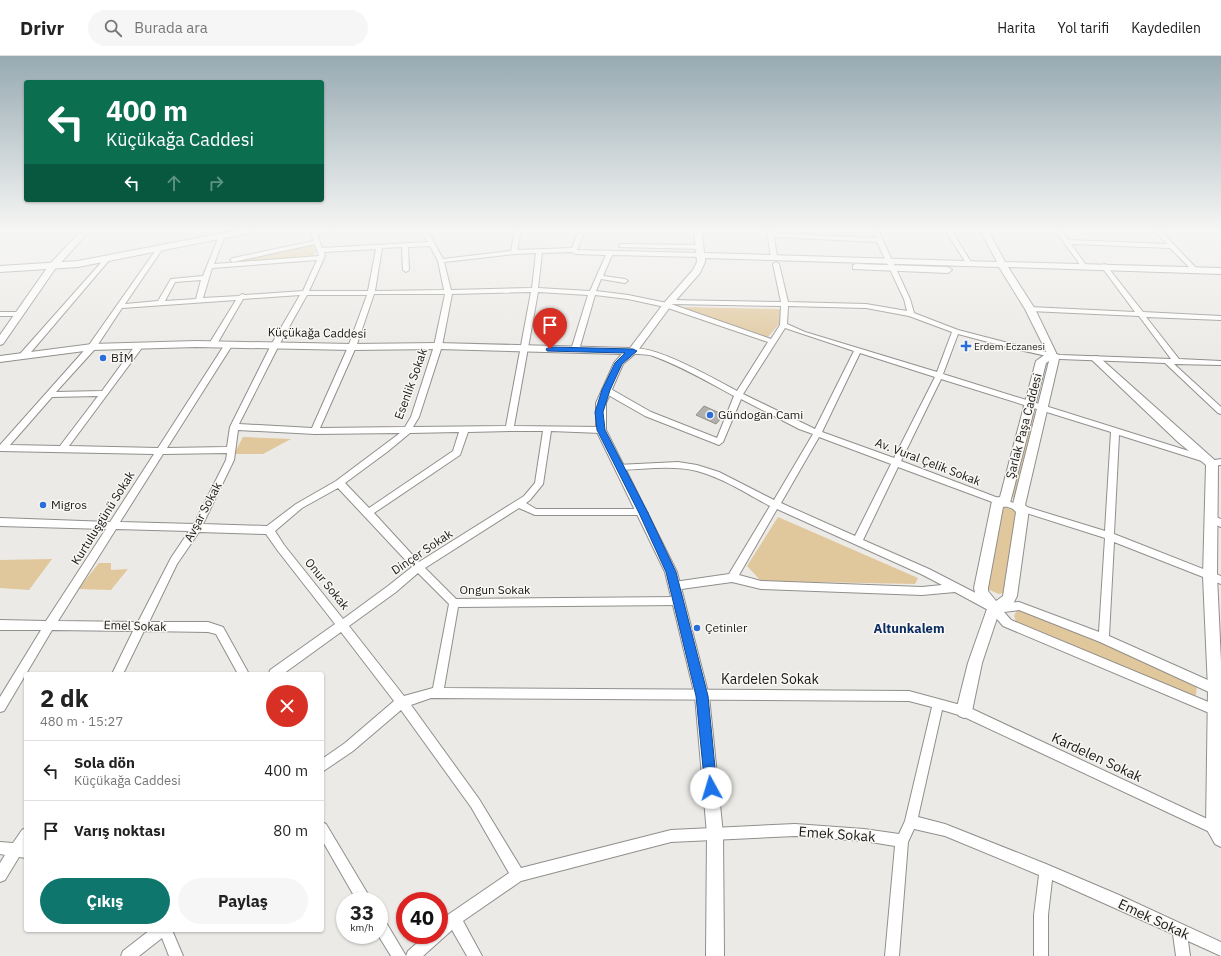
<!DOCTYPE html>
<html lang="tr">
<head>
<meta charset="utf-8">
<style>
  body { margin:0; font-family:"IBM Plex Sans",sans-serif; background:#f6f6f6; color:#222; height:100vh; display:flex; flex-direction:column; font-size:15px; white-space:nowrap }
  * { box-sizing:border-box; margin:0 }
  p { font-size:13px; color:#767676 }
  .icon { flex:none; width:22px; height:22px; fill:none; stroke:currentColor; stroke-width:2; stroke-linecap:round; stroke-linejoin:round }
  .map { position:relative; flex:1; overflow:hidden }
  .sheet { position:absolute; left:24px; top:616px; width:300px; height:260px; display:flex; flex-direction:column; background:#fff; border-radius:4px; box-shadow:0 1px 3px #0004 }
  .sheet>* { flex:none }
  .hud { position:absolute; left:24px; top:24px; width:300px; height:122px; border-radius:4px; box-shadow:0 1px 3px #0004; background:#0b6e4f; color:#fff; overflow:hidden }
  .speed { position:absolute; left:336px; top:836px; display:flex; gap:8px; font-size:20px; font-weight:700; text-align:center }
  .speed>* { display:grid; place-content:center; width:52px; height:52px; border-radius:50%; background:#fff; box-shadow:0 1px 3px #0004; line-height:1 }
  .speed small { font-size:10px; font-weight:400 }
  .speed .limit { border:6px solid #d22; background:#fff; color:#111 }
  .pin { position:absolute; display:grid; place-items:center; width:34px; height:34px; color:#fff; margin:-41px -17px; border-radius:50% 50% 50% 0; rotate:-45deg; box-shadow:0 0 4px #0007 }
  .pin .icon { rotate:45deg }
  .me { position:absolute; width:44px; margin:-22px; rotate:354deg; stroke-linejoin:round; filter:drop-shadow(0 0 3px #0008) }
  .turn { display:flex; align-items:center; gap:14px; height:84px; padding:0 16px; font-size:18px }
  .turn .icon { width:52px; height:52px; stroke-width:2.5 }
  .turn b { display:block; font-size:28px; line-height:34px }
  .lanes { display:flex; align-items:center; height:38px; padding:0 16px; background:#0003; justify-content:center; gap:20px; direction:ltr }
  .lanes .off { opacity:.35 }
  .round { display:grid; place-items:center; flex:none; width:42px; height:42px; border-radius:21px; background:#f6f6f6 }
  .summary { display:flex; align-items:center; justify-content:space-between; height:68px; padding:0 16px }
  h1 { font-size:24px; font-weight:700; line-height:30px }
  .primary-button { display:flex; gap:8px; margin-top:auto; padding:8px 16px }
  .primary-button a { flex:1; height:46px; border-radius:24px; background:#0f766e; color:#fff; font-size:16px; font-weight:700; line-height:46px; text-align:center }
  .primary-button a+a { background:#f6f6f6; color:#222 }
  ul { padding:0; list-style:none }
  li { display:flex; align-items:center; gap:12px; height:60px; padding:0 16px; border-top:1px solid #e0e0e0 }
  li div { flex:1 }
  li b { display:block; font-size:15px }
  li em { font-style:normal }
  header { display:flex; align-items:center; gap:24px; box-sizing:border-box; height:56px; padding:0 20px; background:#fff; border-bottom:1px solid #e0e0e0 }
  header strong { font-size:19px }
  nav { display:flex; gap:22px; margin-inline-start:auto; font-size:14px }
  .search { width:280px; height:36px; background:#f6f6f6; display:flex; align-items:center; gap:10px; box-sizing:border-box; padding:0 14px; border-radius:22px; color:#767676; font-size:15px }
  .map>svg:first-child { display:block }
</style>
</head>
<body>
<header>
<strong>Drivr</strong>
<div class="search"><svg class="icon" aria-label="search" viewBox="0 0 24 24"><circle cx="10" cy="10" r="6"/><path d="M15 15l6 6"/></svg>Burada ara</div>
<nav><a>Harita</a><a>Yol tarifi</a><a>Kaydedilen</a></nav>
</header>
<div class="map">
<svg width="1221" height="900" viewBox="0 0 1221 900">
  <rect width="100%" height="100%" fill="#eceae7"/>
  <!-- green -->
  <path fill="#e1c79c" d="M314,189L316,195L312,201L221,208Z
    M685,251L780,253V267L768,281L684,253Z
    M1032,356H1035L1015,442L1010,441Z
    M243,381L291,383L263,398H234Z
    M1004,451L1016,455L1004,537L999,538L987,533L1002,453Z
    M778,461L918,522L915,528L761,525L747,510Z
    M52,503L29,534L0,532V504Z
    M99,507H111V514L128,513L111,534L78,533Z
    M1021,553L1191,623L1197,628L1196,639L1194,641L1017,568L1014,560L1017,554Z"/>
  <!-- building -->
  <path fill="#b2b0ad" stroke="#92908d" d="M704,350L724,359L716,368L696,359Z"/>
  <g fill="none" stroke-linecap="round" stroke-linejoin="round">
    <defs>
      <path id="minor" d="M310,174H332L317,178L322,192L428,186L421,174H427L443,203L511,195L515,174H521L517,194L572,192L579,174H585L577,194L701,197L704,199L701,201L612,199L603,220L625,223L628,225L625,227L601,223L596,235L628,239L667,247L668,245L670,244L781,246L773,208L776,206L779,208L788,246L866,248L907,255L904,243L877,186L774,181L777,201L774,203L771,201L767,175L772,174L773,177L876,182L872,174H878L910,243L914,257L958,274L1012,288L1060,299L1171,303L1139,260L1030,255L1027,253L1030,251L1135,256L1101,210L1104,208L1106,209L1143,256L1221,260V264L1146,261L1179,303L1221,305V309L1174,308L1221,351V358L1218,357L1165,307L1060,303L1011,292L958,278L943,318L1208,401L1209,403L1205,406L1119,379L1114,478L1221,520V528L1114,486L1109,580L1219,629L1221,633L1219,637L1215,638L1211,637L1100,586L1019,554L1004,556L1011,564L1218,650L1220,654L1218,658L1214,659L1003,570L990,555L955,536L922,539L761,533L732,526L674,534L670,533L669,530L670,527L674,526L729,518L770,450C747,438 723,422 697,415C673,409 645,413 620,414L617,413L616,411L617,409L678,406L697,409L719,416L774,444L813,378L799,373L741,343L723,386L719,389L645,360L603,336L602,334L603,332H609L651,356L717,382L734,340C708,326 681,310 653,300C646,297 635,300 629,295C644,282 720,326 737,335L768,286L665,251L628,243L595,239L579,294L575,296L571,294L588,239L538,236L514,370L601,371L605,374L601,377L551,375L543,428L530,444L526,447L536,453H643L646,455L648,457L646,459H535L519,452L425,512L456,543L678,541L682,542L683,545L682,548L678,549L458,551L444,632L909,635L968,651L1218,768L1220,772L1218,776L1214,778L962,660L942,654L918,761L945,768L1046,808L1119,839L1221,886V900L1188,885L1190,900H1176L1173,878L1052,824L1048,859V900H1034V859L1039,819L945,780L914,773L908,786L899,900H885L895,790L864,785L795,780L671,786L521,825L463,865L482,900H467L452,874L423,900H391L378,879L379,861L384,863L406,900L408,895L426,879H439V867L449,858L509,817L471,751L401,654L353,695L322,716V703L345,687L394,645L341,576L283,618H269L270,614L335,568L278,495L266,478L199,476L177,508L149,566H208L223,571L249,618H238L216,578L208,576L144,575L123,618H112L133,575L52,574L4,655L0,656V641L41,574H0V564L46,565L106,473L0,470V462L110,466L154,398L0,395V389L89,289L158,191L163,192L125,248L158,245L171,223L203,220L220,178L225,179L214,208L319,200L315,188L233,206L230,204L233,202L314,185ZM430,190L438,205L444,234L375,235L382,192L402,191L403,214L406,216L409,214L408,191ZM376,193L368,235H309L325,200L324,196ZM572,196L575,198L606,199L590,235L538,232L542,197ZM536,197L532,232L451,234L444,206L514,198ZM317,204L303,235L245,239L242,238L239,240L203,242L212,212ZM201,224L196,243L165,245L175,226ZM531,236L506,370L413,371L419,361L442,290L452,238ZM374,238H445L434,290L411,361L405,371L320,372L356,291ZM300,239L271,289L230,371L227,391L167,392L233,288L229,286L225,288L158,392L69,390L144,289L143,287H137L102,335L56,336L95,293L122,252L236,244L209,288L213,290L217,288L243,243ZM307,239H367L348,291L312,372L239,368L279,289ZM671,248L781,250L780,269L771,283ZM788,250L866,252L909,260L952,276L937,316L805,276L787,268ZM785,272L854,295L815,373L743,338ZM860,297L935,321L894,402L822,376ZM941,323L1111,376L1105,475L1001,443L901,405ZM98,340L60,390L10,389L52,341ZM238,374L315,378L400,377L336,425L296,448L267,470L203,468L234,404ZM511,375H543L535,427L524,440L419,506L374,457L460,399L468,376ZM459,376L453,395L369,452L345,427L387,396L410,377ZM819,381L891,408L855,480L781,447ZM227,397L226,404L194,468L120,466L163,398ZM898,411L995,447L1105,482L1099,576L1019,546L997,548L929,513L863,484ZM338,432L412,511L388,530L343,563L284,489L275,475L302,452ZM777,453L923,519L942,529L922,531L761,525L739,519ZM116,473L189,475L171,502L138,566L58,565ZM418,517L449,548L433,632L404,640L349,570L396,536ZM431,642L909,645L932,651L905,765L899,778L864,773L795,768L671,774L521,812L479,743L411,649Z
        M945,174H951L971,206L970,207H966Z
        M1055,174H1061L1068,184L1167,188L1154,174H1160L1198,214L1193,215L1170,192L1071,188L1086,209L1081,210Z
        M621,188L700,189L703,191L700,193L619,191V189Z
        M106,201L111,202L26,302H20V298Z
        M0,256H20L23,258L20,260H0Z
        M1221,403V409L1212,410L1208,407L1209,405Z
        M1211,459L1221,463V471L1208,466L1206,463L1208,460Z
        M322,766L326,768L372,845H357L322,784Z
        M26,772V802L19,801L5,824L0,826V807L5,799L0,798V786L13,787L22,774Z
        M150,874H172L183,900H169L162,882L139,900H121L123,895Z"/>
      <path id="tertiary" d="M694,174H702L704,197L997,206L980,174H988L1005,206L1221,212V218L1008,211L1035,253L1059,303L1025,449L1029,453L1017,540L1012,550L999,556L982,607L972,655L969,660L964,662L959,660L956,655L968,607L987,553L976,541L974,532L992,445L994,442L1000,441L1036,305L1047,297L1025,253L999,211L705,202V206L700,217L670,251L636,297L623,308L606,347V374L677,516L709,640L723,778L724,900H706L707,778L695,640L665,516L596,374V347L614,307L622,298L438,293L352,294L196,291L92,294L0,306V300L92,288L196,285L352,288L438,287L630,292L664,247L693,214L697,206ZM1049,305L1012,452L1016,456L1003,540L996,545L988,535V532L1003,451L1008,450L1010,447L1046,307Z
        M78,178L85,180L55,213L3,288L0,289V279L49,209Z
        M856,208L948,211L952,214L948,217L853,213V209Z
        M1096,300L1099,301L1218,407L1217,520L1221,606V791L1215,788L1206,772L1208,633L1203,520L1206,409L1178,386L1093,305L1091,303L1093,301Z"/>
      <path id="secondary" d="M239,174H254L250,177L78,211L0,216V210L78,205Z"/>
    </defs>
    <!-- minor casing -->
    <use href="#minor" stroke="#918f8c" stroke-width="2"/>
    <!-- tertiary casing -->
    <use href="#tertiary" stroke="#918f8c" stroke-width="2"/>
    <!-- secondary casing -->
    <use href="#secondary" stroke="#918f8c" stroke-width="2"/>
    <!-- minor -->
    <use href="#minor" fill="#fff" fill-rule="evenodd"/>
    <!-- tertiary -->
    <use href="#tertiary" fill="#fff" fill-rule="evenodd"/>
    <!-- secondary -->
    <use href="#secondary" fill="#fff" fill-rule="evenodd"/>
  </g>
  <!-- sky -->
  <linearGradient id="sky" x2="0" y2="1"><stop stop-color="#97aab2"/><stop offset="0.58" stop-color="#f6f6f4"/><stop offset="1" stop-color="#f6f6f4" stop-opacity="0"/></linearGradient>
  <rect width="1221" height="300" fill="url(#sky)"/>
  <!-- route -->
  <path fill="#1a73e8" stroke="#114b97" d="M550,291L633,293L637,295L622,308L610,334L603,356L605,374L648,457L676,516L708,640L717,732L715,736L711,738L707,736L705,732L696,640L666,516L639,457L597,374L595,356L602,334L615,307L625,297L547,295L546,293Z"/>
  <!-- markers -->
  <g fill="#2b6edb" stroke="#f9f7f4" stroke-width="1.5">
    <path d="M964 284h4v4h4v4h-4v4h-4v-4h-4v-4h4z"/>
    <circle cx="103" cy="302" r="4"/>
    <circle cx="710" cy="359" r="4"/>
    <circle cx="43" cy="449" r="4"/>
    <circle cx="697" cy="572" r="4"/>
  </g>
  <g text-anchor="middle" stroke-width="3" stroke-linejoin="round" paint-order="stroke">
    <!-- far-poi labels -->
    <g font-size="10" fill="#1a1918" stroke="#f9f7f4" text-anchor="start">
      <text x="974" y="294">Erdem Eczanesi</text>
    </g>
    <!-- street labels -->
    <g font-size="12" fill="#1a1918" stroke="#f9f7f4">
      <text transform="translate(317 277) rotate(1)" y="4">Küçükağa Caddesi</text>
      <text transform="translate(411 328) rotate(-70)" y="4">Esenlik Sokak</text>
      <text transform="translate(1024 370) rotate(-75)" y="4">Şarlak Paşa Caddesi</text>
      <text transform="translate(928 406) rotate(21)" y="4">Av. Vural Çelik Sokak</text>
      <text transform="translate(203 456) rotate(-62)" y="4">Avşar Sokak</text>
      <text transform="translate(103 462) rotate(-58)" y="4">Kurtuluşgünü Sokak</text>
      <text transform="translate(422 496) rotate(-34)" y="4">Dinçer Sokak</text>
      <text transform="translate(327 528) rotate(51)" y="4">Onur Sokak</text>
      <text x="495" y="538">Ongun Sokak</text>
      <text transform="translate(135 570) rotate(2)" y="4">Emel Sokak</text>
    </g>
    <!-- poi labels -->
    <g font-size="12" fill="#1a1918" stroke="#f9f7f4" text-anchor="start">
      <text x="111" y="306">BİM</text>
      <text x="718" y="363">Gündogan Cami</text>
      <text x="51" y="453">Migros</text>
      <text x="705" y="576">Çetinler</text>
    </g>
    <!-- neighbourhood labels -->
    <g font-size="13" font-weight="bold" fill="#0d2e62" stroke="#f9f7f4">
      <text x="909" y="577">Altunkalem</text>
    </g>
    <!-- near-street labels -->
    <g font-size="14" fill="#1a1918" stroke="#f9f7f4">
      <text x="770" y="628">Kardelen Sokak</text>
      <text transform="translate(1097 701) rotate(25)" y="5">Kardelen Sokak</text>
      <text transform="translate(837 778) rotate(4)" y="5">Emek Sokak</text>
      <text transform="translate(1154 863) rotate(25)" y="5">Emek Sokak</text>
    </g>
  </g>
</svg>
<div class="speed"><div>33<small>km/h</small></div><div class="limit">40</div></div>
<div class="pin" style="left:550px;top:293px;background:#d93025"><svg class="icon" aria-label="arrive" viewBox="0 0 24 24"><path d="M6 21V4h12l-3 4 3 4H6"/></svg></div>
<svg class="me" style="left:711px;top:732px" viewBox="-20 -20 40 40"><circle r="19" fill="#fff"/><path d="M0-13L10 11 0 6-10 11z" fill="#1a73e8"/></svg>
<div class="hud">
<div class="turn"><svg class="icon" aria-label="left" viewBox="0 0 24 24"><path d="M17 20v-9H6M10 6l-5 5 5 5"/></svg><div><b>400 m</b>Küçükağa Caddesi</div></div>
<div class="lanes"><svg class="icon" aria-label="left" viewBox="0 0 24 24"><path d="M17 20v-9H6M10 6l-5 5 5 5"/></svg><svg class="icon off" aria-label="ahead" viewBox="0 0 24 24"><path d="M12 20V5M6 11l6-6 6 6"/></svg><svg class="icon off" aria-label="right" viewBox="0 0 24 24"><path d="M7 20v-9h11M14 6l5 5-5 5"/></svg></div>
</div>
<section class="sheet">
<div class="summary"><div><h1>2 dk</h1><p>480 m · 15:27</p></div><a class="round" style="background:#d93025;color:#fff"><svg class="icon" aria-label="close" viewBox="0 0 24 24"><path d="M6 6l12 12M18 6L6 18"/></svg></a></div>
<ul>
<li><svg class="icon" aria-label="left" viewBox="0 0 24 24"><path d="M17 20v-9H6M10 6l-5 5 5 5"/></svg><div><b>Sola dön</b><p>Küçükağa Caddesi</p></div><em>400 m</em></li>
<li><svg class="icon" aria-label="arrive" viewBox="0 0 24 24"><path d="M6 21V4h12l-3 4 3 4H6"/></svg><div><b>Varış noktası</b></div><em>80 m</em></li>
</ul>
<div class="primary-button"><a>Çıkış</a><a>Paylaş</a></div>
</section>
</div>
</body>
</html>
